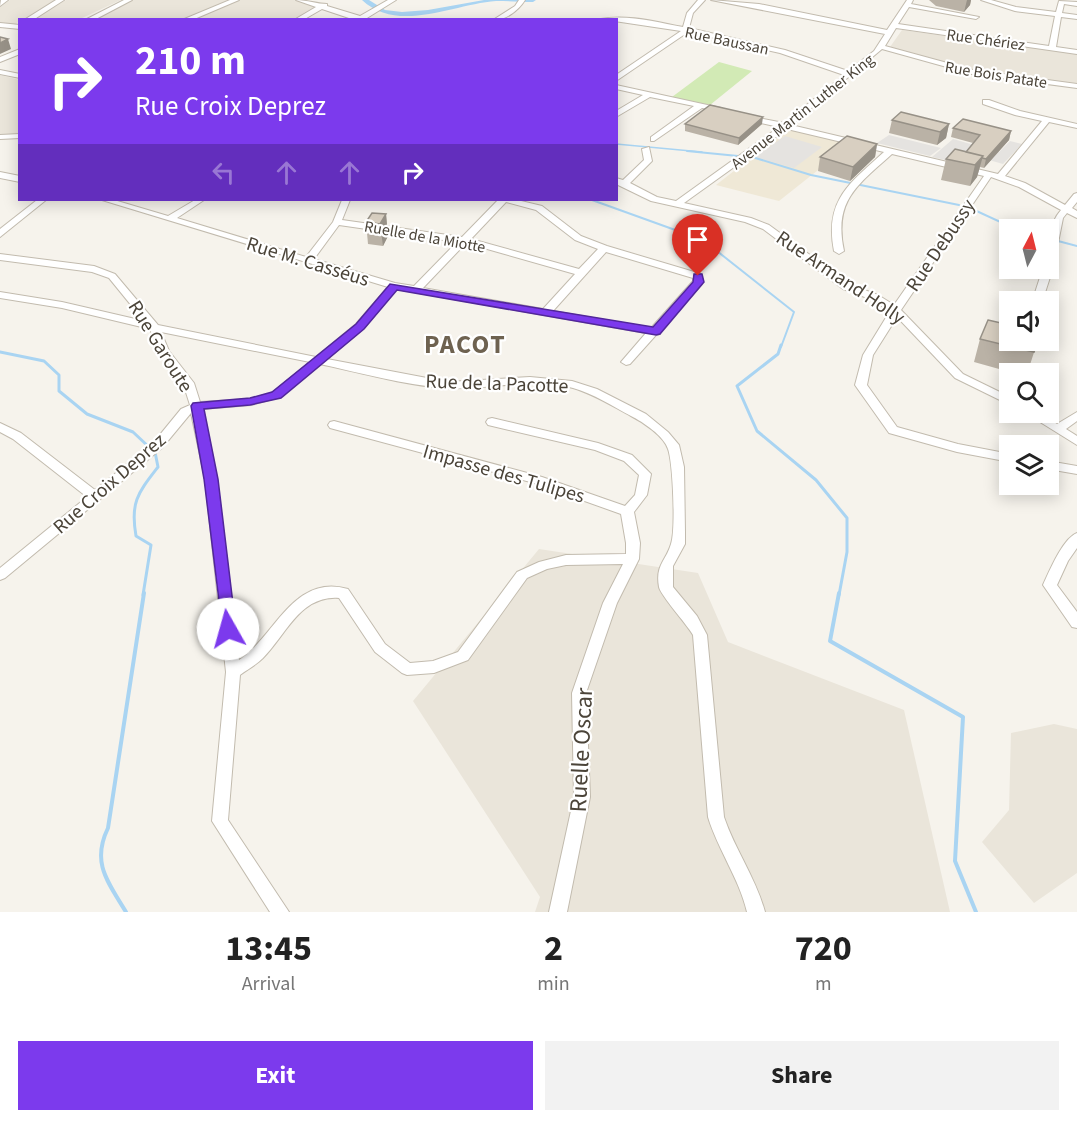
<!DOCTYPE html>
<html lang="en">
<head>
<meta charset="utf-8">
<style>
  body { margin:0; font-family:"Source Sans 3",sans-serif; background:#f2f2f2; color:#222; height:100vh; display:flex; flex-direction:column; font-size:22px; white-space:nowrap }
  * { box-sizing:border-box; margin:0 }
  p { font-size:20px; color:#767676 }
  .icon { flex:none; width:33px; height:33px; fill:none; stroke:currentColor; stroke-width:2; stroke-linecap:round; stroke-linejoin:round }
  .map { position:relative; height:912px; overflow:hidden }
  .details { display:flex; flex-direction:column; background:#fff; flex:1 }
  .details>* { flex:none }
  .hud { position:absolute; left:18px; top:18px; width:600px; height:183px; border-radius:0px; box-shadow:0 3px 15px #0003; background:#7c3aed; color:#fff; overflow:hidden }
  .needle { width:39px; rotate:7deg }
  .fabs { position:absolute; left:999px; top:219px; display:grid; gap:12px }
  .fabs a { display:grid; place-items:center; width:60px; height:60px; border-radius:0px; background:#fff; box-shadow:0 3px 15px #0003; font-size:30px }
  .pin { position:absolute; display:grid; place-items:center; width:51px; height:51px; color:#fff; margin:-62px -26px; border-radius:50% 50% 50% 0; rotate:-45deg; box-shadow:0 0 6px #0007 }
  .pin .icon { rotate:45deg }
  .me { position:absolute; width:66px; margin:-33px; rotate:353deg; stroke-linejoin:round; filter:drop-shadow(0 0 4px #0008) }
  .turn { display:flex; align-items:center; gap:21px; height:126px; padding:0 18px; font-size:27px }
  .turn .icon { width:78px; height:78px; stroke-width:2.5 }
  .turn b { display:block; font-size:42px; line-height:51px }
  .lanes { display:flex; align-items:center; height:57px; padding:0 18px; background:#0003; justify-content:center; gap:30px; direction:ltr }
  .lanes .off { opacity:.35 }
  .eta { display:flex; justify-content:space-evenly; align-items:center; height:102px; text-align:center }
  .eta b { font-size:36px; font-weight:700; line-height:42px }
  .action { display:flex; gap:12px; margin-top:auto; padding:12px 18px }
  .action a { flex:1; height:69px; border-radius:0px; background:#7c3aed; color:#fff; font-size:24px; font-weight:700; line-height:69px; text-align:center }
  .action a+a { background:#f2f2f2; color:#222 }
  .map>svg:first-child { display:block }
</style>
</head>
<body>
<div class="map">
<svg width="1077" height="912" viewBox="0 0 1077 912">
  <rect width="100%" height="100%" fill="#f6f3ec"/>
  <!-- residential -->
  <path fill="#eae5da" d="M10,0H58L25,19L20,20L16,24L0,23V7Z
    M66,0H121L80,19L32,20Z
    M130,0H233L183,19L88,20Z
    M240,0H294L321,7L297,19L190,20Z
    M902,30L1077,54V84L956,67L890,47Z
    M0,75L20,80L19,135L0,136Z
    M539,549L698,573L728,642L904,710L950,912H535L540,897L413,701Z
    M1054,724L1077,729V873L1034,903L982,842L1009,810L1011,733Z"/>
  <!-- education -->
  <path fill="#efe8d6" d="M789,128L851,144L779,201L716,185Z"/>
  <!-- green -->
  <path fill="#d2eab5" d="M719,62L752,71L710,105L672,97Z"/>
  <!-- parking -->
  <path fill="#e5e3e0" d="M889,135L941,148L930,156L877,143Z
    M785,136L822,147L794,168L755,157Z
    M953,139L999,152L1010,141L1022,144L1003,164L968,154L960,163L932,157Z"/>
  <g fill="none" stroke-linecap="round" stroke-linejoin="round">
    <!-- stream-far3 -->
    <path stroke="#a9d4f2" stroke-width="1.5" d="M616,144L702,152"/>
    <!-- stream-far2 -->
    <path stroke="#a9d4f2" stroke-width="2" d="M687,151L738,156
      M752,157L811,175L959,205
      M592,200L703,240L794,312L781,347
      M970,208L1018,230
      M1058,241L1077,246"/>
    <!-- stream-far1 -->
    <path stroke="#a9d4f2" stroke-width="3" d="M781,345L778,354L737,386L757,431L816,480L847,518V552L839,595
      M0,352L44,361L59,375V391L87,414L133,432L150,448
      M143,595L151,545L136,536C130,502 138,493 158,467L155,452"/>
    <!-- stream -->
    <path stroke="#a9d4f2" stroke-width="4" d="M839,593L830,641L963,717L955,861L976,912
      M126,912C108,882 91,863 108,828L144,593"/>
    <!-- canal -->
    <path fill="#a9d4f2" fill-rule="evenodd" d="M362,0H369L385,10L402,12L428,10L484,0H536L533,2C521,2 508,1 496,1C454,4 398,34 362,0Z"/>
    <defs>
      <path id="minor" d="M8,0L0,6L1,0Z
        M56,0H64L33,20H24Z
        M124,0H132L94,20H85Z
        M230,0H239L192,20H182Z
        M296,0C307,0 317,4 327,4V6L360,16L388,0H396L367,18L370,20H355L322,9L303,20H294L316,7Z
        M519,0H525C518,11 506,20 493,20L515,6Z
        M698,0H705L693,13L689,28L785,50L848,71L874,51L885,34L711,0L759,4L887,30L907,0H913L911,4L979,17L976,19L909,7L898,24L1049,46L1055,16L1015,11L981,0H991L1016,7L1056,12L1059,1L1077,2V6L1064,4L1062,13L1077,15V19L1061,17L1056,47L1077,50V54L896,28L885,46L973,70L1077,84V88L972,74L882,49L791,125L998,174L1042,121L1015,115L983,104V100H989L1020,111L1077,124V128L1049,122L1005,176L1025,183L1065,205L1074,194L1077,193V202L1072,208L1077,211V218L1067,213L1063,218L1053,268L1042,302H1032L1043,268H1048C1048,248 1047,226 1061,210L1019,187L991,177L901,310L963,374L1010,397V405L955,378L897,317L873,355L867,385L897,427L958,444L1010,454V462L957,452L889,433L855,385L863,355L890,311L870,299L843,289L763,229L745,222L651,201L616,184V178L623,180L644,160L642,149L649,147L652,161L630,183L657,197L676,201L779,127L743,119V115L784,123L844,75L780,53L688,32L616,81V75L681,31L601,19C627,14 656,22 683,27L687,13ZM787,129L884,152C850,183 824,200 834,251L839,254L844,251C833,200 858,185 892,154L984,176L894,305L878,295L851,285L769,225L751,218L684,203Z
        M0,23L20,25V29L0,27Z
        M20,49V54L0,62V57Z
        M0,70L20,74V78L0,74Z
        M616,85L721,108L725,110L721,112L702,108L654,141H651V137L694,106L650,97L616,117V111L643,95L616,89Z
        M20,134V138L0,139V135Z
        M0,172L20,176V182L0,178Z
        M37,200H46L0,237V229Z
        M102,200H114L168,216L195,200H204L177,218L306,257L333,222L342,200H350L342,220L462,237L498,200H517L542,206L581,236L607,246L701,274L702,284L660,330V334L656,335L630,364L626,365L621,362L646,333L396,289L364,328L327,359L448,382L530,377L572,381L597,389L646,414L668,432L679,445L684,467L685,532V544L673,566V587L697,616L707,635L724,817C735,850 756,878 765,912H747C739,878 718,850 708,817L693,635C686,623 661,596 659,587C655,565 666,561 671,544C676,530 673,463 668,449C664,436 643,422 631,416C612,406 594,394 573,388C532,376 488,391 446,388C404,385 361,373 320,364L280,397L251,405L202,409L217,479L239,660C275,637 293,573 348,589L385,644L410,663L433,661L458,652L517,572L539,562L566,555L626,554V543L621,514L534,483L330,428L328,425L330,422L334,421L542,477L625,506L635,495L639,475L624,461L595,450L488,425L486,422L488,419L492,418L598,443L632,455L651,474L647,495L634,512L640,543L639,559L617,603L586,693L590,797L567,912H549L574,797L572,693L603,603L623,564L566,565L547,569L527,578L468,660L434,673L407,675L402,673L375,652L339,598C300,595 286,635 263,658C256,665 248,669 240,675L228,820L289,912H270L212,821L226,672L205,479L191,413L162,448L5,578L0,580V568L87,497L13,439L0,432V423L21,433L95,490L154,442L181,409L190,405L183,383L159,351L150,329L62,308L0,298V292L62,302L144,321L109,278L92,272L0,260V254L94,266L115,274L158,325L316,357L356,324L388,287ZM506,202L536,210L575,240L598,249L579,269L471,239ZM339,225L457,242L414,286L395,283L314,259ZM466,243L575,274L543,309L423,288ZM606,252L693,278V281L651,328L553,311ZM161,332L310,362L272,393L250,399L200,402L194,383L169,351Z
        M1024,412H1038L1057,424L1077,412V421L1066,429L1077,436V445Z
        M1048,461L1077,466V474L1048,469Z
        M1077,533V548L1068,561L1057,585L1077,612V628L1072,627L1043,585C1049,572 1063,538 1077,533Z"/>
    </defs>
    <!-- minor casing -->
    <use href="#minor" stroke="#c2bbae" stroke-width="2"/>
    <!-- minor -->
    <use href="#minor" fill="#fff" fill-rule="evenodd"/>
  </g>
  <!-- wall -->
  <path fill="#bab2a6" d="M929,0H971L970,5L964,12L936,6Z
    M892,120L949,124L946,138L937,145L889,133Z
    M685,124H762L738,145L685,131Z
    M953,128L1011,131L1009,140L984,168L980,167L977,177L970,186L941,180L946,159L966,152L973,143L951,137Z
    M877,144L875,157L850,181L818,171L820,157Z
    M386,214L388,236L383,246L368,244L366,222Z
    M980,339L1038,340L1027,374H1017L974,362Z"/>
  <!-- shaded-wall -->
  <path fill="#979187" d="M967,0H971L970,5L964,12Z
    M8,39L11,49L0,54V43Z
    M763,117L762,124L738,145L739,138Z
    M949,124L946,138L937,145L940,132Z
    M1011,131L1009,140L984,168L986,159Z
    M877,144L875,157L850,181L853,167Z
    M983,156L977,177L970,186L975,165Z
    M386,214L388,236L383,246L380,224Z"/>
  <!-- building -->
  <path fill="#d8cfc1" stroke="#979187" stroke-width="1.5" d="M0,37L8,39L0,43Z
    M710,105L763,117L739,138L685,124Z
    M901,112L949,124L940,132L892,120Z
    M963,119L1011,131L986,159L982,158L983,156L966,152L980,135L953,128Z
    M847,136L877,144L853,167L820,157Z
    M955,149L983,156L975,165L946,159Z
    M372,213L386,214L380,224L366,222Z
    M988,320L1010,325V340H1038L1034,352L980,339Z"/>
  <!-- route -->
  <path fill="#7c3aed" stroke="#51269a" stroke-width="1.5" d="M694,274H702L704,282L660,334L656,335L397,290L364,329L281,398L250,405L204,409L218,479L236,629L228,635L223,633L204,479L191,406L193,403L250,398L272,392L356,324L390,284L653,327L693,282Z"/>
  <g text-anchor="middle" stroke-width="4.5" stroke-linejoin="round" paint-order="stroke">
    <!-- far-street labels -->
    <g font-size="16" fill="#4b4439" stroke="#fff">
      <text transform="translate(986 39) rotate(8)" y="6">Rue Chériez</text>
      <text transform="translate(727 40) rotate(12)" y="6">Rue Baussan</text>
      <text transform="translate(996 74) rotate(9)" y="6">Rue Bois Patate</text>
      <text transform="translate(802 111) rotate(-38)" y="6">Avenue Martin Luther King</text>
      <text transform="translate(425 236) rotate(10)" y="6">Ruelle de la Miotte</text>
    </g>
    <!-- street labels -->
    <g font-size="20" fill="#4b4439" stroke="#fff">
      <text transform="translate(940 245) rotate(-56)" y="7">Rue Debussy</text>
      <text transform="translate(308 261) rotate(17)" y="7">Rue M. Casséus</text>
      <text transform="translate(841 277) rotate(34)" y="7">Rue Armand Holly</text>
      <text transform="translate(161 346) rotate(58)" y="7">Rue Garoute</text>
      <text transform="translate(497 383) rotate(2)" y="7">Rue de la Pacotte</text>
      <text transform="translate(504 473) rotate(16)" y="7">Impasse des Tulipes</text>
      <text transform="translate(109 483) rotate(-41)" y="7">Rue Croix Deprez</text>
    </g>
    <!-- near-street labels -->
    <g font-size="24" fill="#4b4439" stroke="#fff">
      <text transform="translate(581 750) rotate(-87)" y="8">Ruelle Oscar</text>
    </g>
    <!-- district labels -->
    <g font-size="26" font-weight="bold" letter-spacing="1.5" fill="#6e6250" stroke="#fff">
      <text x="465" y="353">PACOT</text>
    </g>
  </g>
</svg>
<div class="fabs">
<a><svg class="needle" viewBox="-14 -14 28 28"><path d="M0-13l5 13h-10z" fill="#e53935"/><path d="M0 13l5-13h-10z" fill="#767676"/></svg></a>
<a><svg class="icon" aria-label="sound" viewBox="0 0 24 24"><path d="M4 9h4l5-4v14l-5-4H4zM17 9q2 3 0 6"/></svg></a>
<a><svg class="icon" aria-label="search" viewBox="0 0 24 24"><circle cx="10" cy="10" r="6"/><path d="M15 15l6 6"/></svg></a>
<a><svg class="icon" aria-label="layers" viewBox="0 0 24 24"><path d="M12 4l9 5-9 5-9-5zM3 14l9 5 9-5"/></svg></a>
</div>
<div class="pin" style="left:698px;top:276px;background:#d93025"><svg class="icon" aria-label="arrive" viewBox="0 0 24 24"><path d="M6 21V4h12l-3 4 3 4H6"/></svg></div>
<svg class="me" style="left:228px;top:629px" viewBox="-20 -20 40 40"><circle r="19" fill="#fff"/><path d="M0-13L10 11 0 6-10 11z" fill="#7c3aed"/></svg>
<div class="hud">
<div class="turn"><svg class="icon" aria-label="right" viewBox="0 0 24 24"><path d="M7 20v-9h11M14 6l5 5-5 5"/></svg><div><b>210 m</b>Rue Croix Deprez</div></div>
<div class="lanes"><svg class="icon off" aria-label="left" viewBox="0 0 24 24"><path d="M17 20v-9H6M10 6l-5 5 5 5"/></svg><svg class="icon off" aria-label="ahead" viewBox="0 0 24 24"><path d="M12 20V5M6 11l6-6 6 6"/></svg><svg class="icon off" aria-label="ahead" viewBox="0 0 24 24"><path d="M12 20V5M6 11l6-6 6 6"/></svg><svg class="icon" aria-label="right" viewBox="0 0 24 24"><path d="M7 20v-9h11M14 6l5 5-5 5"/></svg></div>
</div>
</div>
<section class="details">
<div class="eta">
<div><b>13:45</b><p>Arrival</p></div>
<div><b>2</b><p>min</p></div>
<div><b>720</b><p>m</p></div>
</div>
<div class="action"><a>Exit</a><a>Share</a></div>
</section>
</body>
</html>
